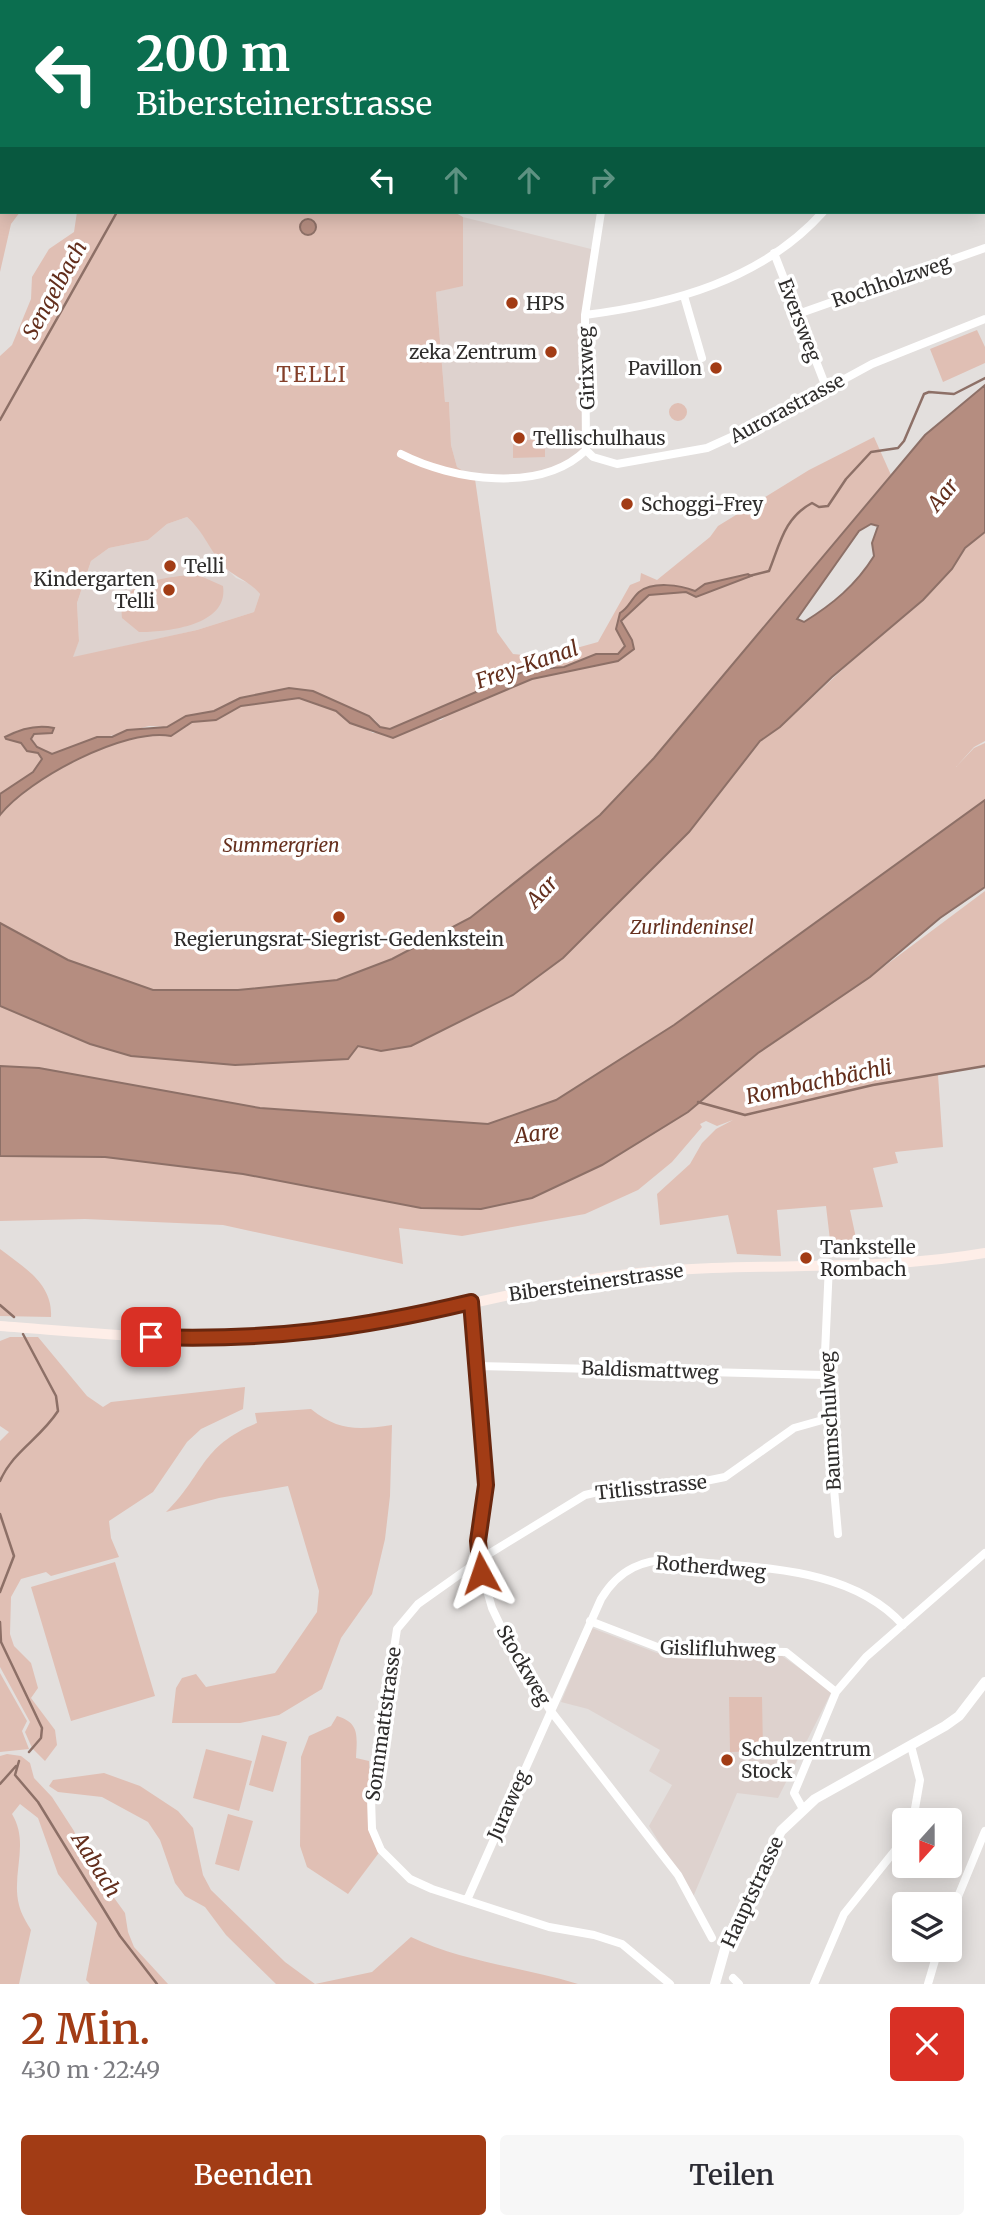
<!DOCTYPE html>
<html lang="de">
<head>
<meta charset="utf-8">
<style>
  body { margin:0; font-family:Merriweather,serif; background:#f7f7f7; color:#2b2b33; height:100vh; display:flex; flex-direction:column; font-size:26px; white-space:nowrap }
  * { box-sizing:border-box; margin:0 }
  p { font-size:23px; color:#7c7c81 }
  .icon { flex:none; width:38px; height:38px; fill:none; stroke:currentColor; stroke-width:2; stroke-linecap:round; stroke-linejoin:round }
  .map { position:relative; height:1984px; overflow:hidden }
  .details { display:flex; flex-direction:column; background:#fff; flex:1 }
  .details>* { flex:none }
  .hud { position:absolute; left:0px; top:0px; width:985px; height:214px; box-shadow:0 4px 18px #0003; background:#0b6e4f; color:#fff; overflow:hidden }
  .needle { width:46px; rotate:201deg }
  .buttons { position:absolute; left:892px; top:1808px; display:grid; gap:14px }
  .buttons a { display:grid; place-items:center; width:70px; height:70px; border-radius:7px; background:#fff; box-shadow:0 4px 18px #0003; font-size:35px }
  .pin { position:absolute; display:grid; place-items:center; width:60px; height:60px; color:#fff; margin:-30px; border-radius:14px; box-shadow:0 4px 10px #0006 }
  .me { position:absolute; width:77px; margin:-38px; rotate:355deg; stroke-linejoin:round; filter:drop-shadow(0 0 5px #0008) }
  .turn { display:flex; align-items:center; gap:24px; height:147px; padding:0 21px; font-size:32px }
  .turn .icon { width:91px; height:91px; stroke-width:2.5 }
  .turn b { display:block; font-size:49px; line-height:60px }
  .lanes { display:flex; align-items:center; height:66px; padding:0 21px; background:#0003; justify-content:center; gap:35px; direction:ltr }
  .lanes .off { opacity:.35 }
  .round { display:grid; place-items:center; flex:none; width:74px; height:74px; border-radius:7px; background:#f7f7f7 }
  .overview { display:flex; align-items:center; justify-content:space-between; height:119px; padding:0 21px }
  h1 { font-size:42px; font-weight:600; line-height:52px; color:#a23c15 }
  .action { display:flex; gap:14px; margin-top:auto; padding:14px 21px }
  .action a { flex:1; height:80px; border-radius:7px; background:#a23c15; color:#fff; font-size:28px; font-weight:600; line-height:80px; text-align:center }
  .action a+a { background:#f7f7f7; color:#2b2b33 }
  .map>svg:first-child { display:block }
</style>
</head>
<body>
<div class="map">
<svg width="985" height="1984" viewBox="0 0 985 1984">
  <rect width="100%" height="100%" fill="#e3dfdd"/>
  <!-- built -->
  <path fill="#ded2ce" d="M0,0H141L2,2L0,32Z
    M701,0H905L906,2H701Z
    M463,217L595,250L585,315L586,450L548,472L475,479L457,467L451,445L449,402H445L436,292L463,285Z
    M187,517L207,537L220,562L236,578L253,585L260,594L254,612L197,630L72,658L79,641L77,603L91,561L109,548L148,540L167,524Z
    M592,1628L657,1653L782,1656L832,1691L778,1798L737,1793L693,1897L649,1826L672,1785L649,1771L660,1750L588,1709L561,1702Z"/>
  <!-- green -->
  <path fill="#e0bfb4" fill-rule="evenodd" d="M0,134L2,212H20L11,224L0,272Z
    M77,212H454L463,217V286L436,292L445,402H449L451,445L457,467L475,479L497,632L513,654L544,657L598,642L630,585L640,581L641,573L657,580L710,537L718,526L809,470L874,437L891,475L654,758L600,815L470,918L392,959L337,980L238,990H153L68,960L0,923V815C29,779 126,727 172,736L192,722L216,720L241,706L299,698L336,711L373,733L407,732L423,722L441,720L454,711L532,679L618,661L632,640L621,621L637,603L636,595L616,629L625,646L618,654H596L564,667L527,670L390,729L381,727L375,720L313,691L289,688L240,698L214,711L186,716L167,727L149,726L106,737L52,754L37,747L31,739L33,734L52,733C34,727 22,727 6,736V739L21,743L27,751L38,753L42,759L33,772L0,794V356L12,345L31,299L32,277L49,249L74,232ZM187,517C205,534 207,545 221,563C232,577 249,580 260,594L254,612L197,630L73,657L79,641L77,603L91,561L109,548L148,540L167,524Z
    M977,330L985,347V363L943,382L930,349Z
    M669 412a9 9 0 1 1 18 0a9 9 0 1 1-18 0Z
    M513,440H545V457L513,458Z
    M985,532V741L974,747L956,767L974,748L985,743V800L674,1025L556,1100L488,1124L260,1108L39,1068L0,1066V1006L90,1044L131,1056L235,1065L348,1059L358,1046L381,1051L411,1046L513,995L563,958L689,832L760,741L780,727L952,569L965,548Z
    M196,574L223,586C229,626 166,632 139,632L122,618C117,579 169,578 196,574Z
    M985,891V1066L938,1075L943,1147L895,1152L898,1163L873,1168L883,1207L850,1210L860,1257H832L826,1206L777,1210L781,1256L737,1254L728,1215L660,1225L657,1194L690,1164L702,1143L716,1129L733,1120L717,1126L706,1121L700,1124L702,1127L672,1162L638,1190L585,1214L462,1236L399,1228L403,1264L223,1225L85,1219L0,1221V1156L105,1157L243,1174L421,1208L531,1198L602,1165L688,1112L758,1053L870,977Z
    M0,1249C23,1267 53,1283 51,1317L0,1316Z
    M10,1337H38L87,1396L103,1407L111,1402L245,1387L243,1409L201,1429L187,1442L153,1492L109,1521L111,1538L119,1557L51,1576L46,1572L21,1579L11,1597L10,1634L14,1646L31,1663L38,1688L31,1698L55,1730L57,1745L45,1761L32,1748L25,1732L30,1722L0,1667V1441L9,1432L0,1426V1341Z
    M311,1409C338,1431 358,1430 392,1425L390,1496L385,1539L372,1594L341,1638L322,1689L279,1715L240,1723H172L176,1688L182,1678L196,1674L206,1687L275,1673L317,1612L319,1591L288,1486L219,1498L166,1512C204,1475 200,1446 257,1423L255,1413Z
    M115,1562L155,1696L71,1721L31,1587Z
    M0,1673L27,1721L22,1731L29,1749L0,1752Z
    M729,1697H762L763,1751L730,1752Z
    M337,1716C360,1723 357,1736 356,1758L369,1761L372,1829L381,1850L348,1894L307,1867L300,1846L301,1757L309,1736L331,1726Z
    M262,1735L287,1742L273,1792L249,1785Z
    M206,1749L252,1761L239,1811L193,1798Z
    M7,1754L21,1756L30,1763L34,1778L52,1797L74,1831L85,1857L102,1873L107,1888L125,1913L128,1932L134,1947L168,1984H90L86,1980L97,1923L58,1874L38,1818L20,1804L12,1814C30,1844 11,1873 19,1905C21,1914 27,1923 31,1930L19,1984H0V1756Z
    M104,1773L140,1786L178,1811L193,1828L203,1875L211,1890L285,1962L315,1984L372,1972L411,1937C463,1962 523,1967 578,1984H276L226,1935L205,1907L185,1896L175,1883L160,1840L148,1822L102,1797L58,1792L49,1786L53,1780Z
    M228,1814L253,1821L239,1871L215,1864Z"/>
  <!-- water -->
  <path fill="#b58d80" stroke="#8d7067" stroke-width="2" fill-rule="evenodd" d="M300 227a8 8 0 1 1 16 0a8 8 0 1 1-16 0Z
    M985,385V532L965,548L952,569L923,600L832,677L780,727L760,741L689,832L563,958L513,995L411,1046L381,1051L358,1046L348,1059L235,1065L131,1056L90,1044L0,1006V923L68,960L153,990H238L337,980L392,959L470,918L600,815L654,758L925,435ZM871,524L878,526L872,543L874,556C856,585 833,604 804,622L797,619L859,531Z
    M748,574L751,576L696,597L686,592L649,595L621,621L632,640L634,649L618,661L532,679L393,738L350,723L336,711L299,698L241,706L216,720L192,722L171,736C126,727 28,779 0,815V794L33,772L42,759L38,753L27,751L21,743L6,739L5,737C20,729 36,724 54,728L52,733L34,734L31,739L37,747L52,754L97,737H112L127,730L167,727L186,716L214,711L240,698L289,688L313,691L369,716L380,727L390,729L527,670L564,667L596,654H618L625,646L616,629L620,613C629,608 631,599 639,592C653,581 680,585 695,591L705,584Z
    M985,800V887L940,918L870,977L758,1053L688,1112L602,1165L532,1198L481,1209L421,1208L243,1174L105,1157L0,1156V1066L39,1068L260,1108L488,1124L556,1100L674,1025Z"/>
  <g fill="none" stroke-linecap="round" stroke-linejoin="round">
    <!-- stream -->
    <path stroke="#8d7067" stroke-width="2.5" d="M0,420L117,212
      M749,576L769,571C780,544 784,518 812,503L819,507L828,506L846,479L871,452L898,448L904,441L924,394L929,392L954,394L985,378
      M698,1102L745,1115L873,1085L985,1066
      M0,1305L14,1317
      M0,1481C13,1451 40,1439 58,1411L56,1396L23,1334
      M0,1514L14,1556L0,1592
      M0,1622L1,1642L42,1728L41,1738L29,1752
      M19,1761L15,1775L38,1802L120,1936L157,1984
      M0,1784L16,1766"/>
    <!-- minor -->
    <path stroke="#fff" stroke-width="8" d="M661,2V0
      M984,161H985
      M984,204L985,208
      M774,253L826,387
      M684,296L702,358
      M798,314L985,248
      M585,315C672,304 762,280 823,212
      M586,450L593,457L617,464L707,448L773,418L872,364L985,319
      M401,454C452,480 541,494 586,450L585,315L601,212
      M829,1265L824,1375L838,1534
      M472,1302L486,1484L479,1562L492,1608L513,1652L550,1710L678,1875L712,1938
      M477,1366L824,1375
      M590,1621L665,1650L786,1652L836,1692
      M911,1746L920,1780L913,1820
      M803,1809L794,1793L836,1692L866,1657L985,1553
      M467,1900L601,1599C619,1569 644,1558 678,1560C753,1569 848,1564 903,1625
      M950,1916L985,1831
      M733,1978L739,1984
      M670,1984L622,1944L594,1935L549,1927L432,1889L410,1879L381,1850L372,1829L371,1798L397,1629L418,1604L487,1555L585,1495L620,1487H676L725,1477L794,1428L826,1419
      M814,1984L844,1914L905,1838
      M928,1984L938,1950"/>
    <!-- tertiary -->
    <path stroke="#fff" stroke-width="10" d="M715,1984L728,1938L781,1831L815,1799L945,1726L959,1716L985,1682"/>
    <!-- secondary -->
    <path stroke="#feeee8" stroke-width="10" d="M167,0V2
      M547,0L556,2
      M201,2V0
      M984,19L985,18
      M0,40H2
      M0,1326C108,1334 218,1347 327,1332C431,1317 532,1284 638,1273C753,1261 870,1273 985,1253"/>
  </g>
  <g fill="none" stroke-linecap="round" stroke-linejoin="round">
    <defs>
      <path id="route" d="M151,1337C268,1341 358,1329 471,1302L486,1485L478,1541L481,1573"/>
    </defs>
    <!-- route casing -->
    <use href="#route" stroke="#69270e" stroke-width="18"/>
    <!-- route -->
    <use href="#route" stroke="#a23c15" stroke-width="12"/>
  </g>
  <!-- markers -->
  <g fill="#a23c15" stroke="#fff" stroke-width="2.5">
    <circle cx="512" cy="303" r="7"/>
    <circle cx="551" cy="352" r="7"/>
    <circle cx="716" cy="368" r="7"/>
    <circle cx="519" cy="438" r="7"/>
    <circle cx="627" cy="504" r="7"/>
    <circle cx="170" cy="566" r="7"/>
    <circle cx="169" cy="590" r="7"/>
    <circle cx="339" cy="917" r="7"/>
    <circle cx="806" cy="1258" r="7"/>
    <circle cx="727" cy="1760" r="7"/>
  </g>
  <g text-anchor="middle" stroke-width="7" stroke-linejoin="round" paint-order="stroke">
    <!-- street labels -->
    <g font-size="19" fill="#2f2d2c" stroke="#fff">
      <text transform="translate(891 281) rotate(-19)" y="7">Rochholzweg</text>
      <text transform="translate(800 320) rotate(69)" y="7">Eversweg</text>
      <text transform="translate(586 368) rotate(-92)" y="7">Girixweg</text>
      <text transform="translate(787 408) rotate(-28)" y="7">Aurorastrasse</text>
      <text transform="translate(596 1282) rotate(-8)" y="7">Bibersteinerstrasse</text>
      <text transform="translate(650 1370) rotate(2)" y="7">Baldismattweg</text>
      <text transform="translate(830 1421) rotate(-93)" y="7">Baumschulweg</text>
      <text transform="translate(651 1487) rotate(-6)" y="7">Titlisstrasse</text>
      <text transform="translate(711 1567) rotate(5)" y="7">Rotherdweg</text>
      <text transform="translate(718 1649) rotate(2)" y="7">Gislifluhweg</text>
      <text transform="translate(524 1665) rotate(60)" y="7">Stockweg</text>
      <text transform="translate(383 1724) rotate(-82)" y="7">Sonnmattstrasse</text>
      <text transform="translate(508 1805) rotate(-66)" y="7">Juraweg</text>
      <text transform="translate(752 1892) rotate(-65)" y="7">Hauptstrasse</text>
    </g>
    <!-- poi labels -->
    <g font-size="19" fill="#2f2d2c" stroke="#fff" text-anchor="start">
      <text x="526" y="310">HPS</text>
      <text x="537" y="359" text-anchor="end">zeka Zentrum</text>
      <text x="702" y="375" text-anchor="end">Pavillon</text>
      <text x="533" y="445">Tellischulhaus</text>
      <text x="641" y="511">Schoggi-Frey</text>
      <text x="184" y="573">Telli</text>
      <text x="155" y="586" text-anchor="end">Kindergarten<tspan x="155" dy="22">Telli</tspan></text>
      <text x="339" y="946" text-anchor="middle">Regierungsrat-Siegrist-Gedenkstein</text>
      <text x="820" y="1254">Tankstelle<tspan x="820" dy="22">Rombach</tspan></text>
      <text x="741" y="1756">Schulzentrum<tspan x="741" dy="22">Stock</tspan></text>
    </g>
    <!-- park labels -->
    <g font-size="19" font-style="italic" fill="#66301e" stroke="#fff">
      <text x="281" y="852">Summergrien</text>
      <text x="692" y="934">Zurlindeninsel</text>
    </g>
    <!-- water labels -->
    <g font-size="21" font-style="italic" fill="#632e1c" stroke="#fff">
      <text transform="translate(55 290) rotate(-61)" y="7">Sengelbach</text>
      <text transform="translate(943 495) rotate(-51)" y="7">Aar</text>
      <text transform="translate(527 665) rotate(-19)" y="7">Frey-Kanal</text>
      <text transform="translate(542 892) rotate(-47)" y="7">Aar</text>
      <text transform="translate(819 1082) rotate(-12)" y="7">Rombachbächli</text>
      <text transform="translate(537 1134) rotate(-6)" y="7">Aare</text>
      <text transform="translate(96 1865) rotate(58)" y="7">Aabach</text>
    </g>
    <!-- neighbourhood labels -->
    <g font-size="21" letter-spacing="2" fill="#84402a" stroke="#fff">
      <text x="312" y="382">TELLI</text>
    </g>
  </g>
</svg>
<div class="buttons">
<a><svg class="needle" viewBox="-14 -14 28 28"><path d="M0-13l5 13h-10z" fill="#e53935"/><path d="M0 13l5-13h-10z" fill="#7c7c81"/></svg></a>
<a><svg class="icon" aria-label="layers" viewBox="0 0 24 24"><path d="M12 4l9 5-9 5-9-5zM3 14l9 5 9-5"/></svg></a>
</div>
<div class="pin" style="left:151px;top:1337px;background:#d93025"><svg class="icon" aria-label="arrive" viewBox="0 0 24 24"><path d="M6 21V4h12l-3 4 3 4H6"/></svg></div>
<svg class="me" style="left:481px;top:1573px" viewBox="-20 -20 40 40"><path d="M0-17L14 15 0 8-14 15z" fill="#a23c15" stroke="#fff" stroke-width="4"/></svg>
<div class="hud">
<div class="turn"><svg class="icon" aria-label="left" viewBox="0 0 24 24"><path d="M17 20v-9H6M10 6l-5 5 5 5"/></svg><div><b>200 m</b>Bibersteinerstrasse</div></div>
<div class="lanes"><svg class="icon" aria-label="left" viewBox="0 0 24 24"><path d="M17 20v-9H6M10 6l-5 5 5 5"/></svg><svg class="icon off" aria-label="ahead" viewBox="0 0 24 24"><path d="M12 20V5M6 11l6-6 6 6"/></svg><svg class="icon off" aria-label="ahead" viewBox="0 0 24 24"><path d="M12 20V5M6 11l6-6 6 6"/></svg><svg class="icon off" aria-label="right" viewBox="0 0 24 24"><path d="M7 20v-9h11M14 6l5 5-5 5"/></svg></div>
</div>
</div>
<section class="details">
<div class="overview"><div><h1>2 Min.</h1><p>430 m · 22:49</p></div><a class="round" style="background:#d93025;color:#fff"><svg class="icon" aria-label="close" viewBox="0 0 24 24"><path d="M6 6l12 12M18 6L6 18"/></svg></a></div>
<div class="action"><a>Beenden</a><a>Teilen</a></div>
</section>
</body>
</html>
